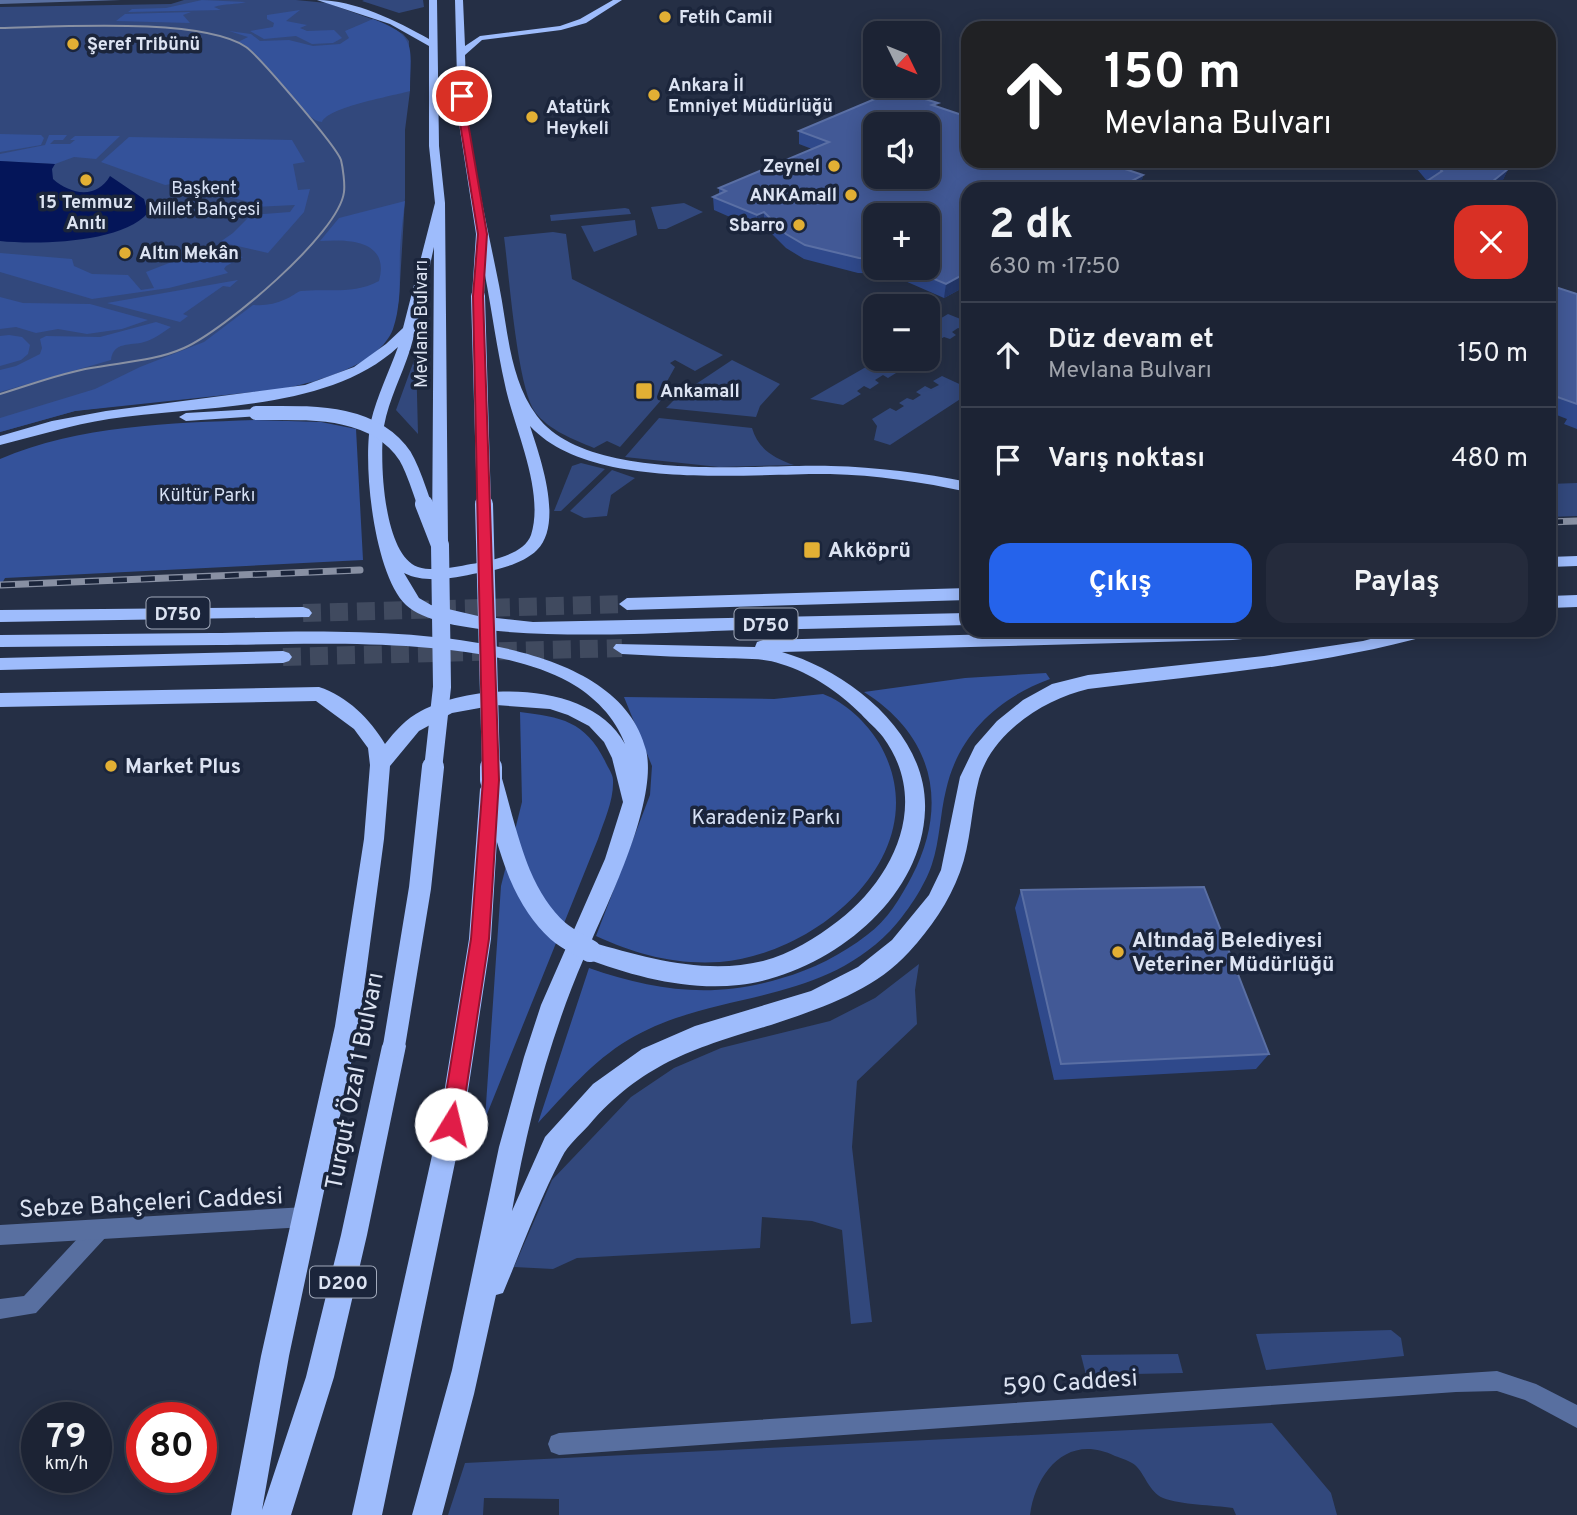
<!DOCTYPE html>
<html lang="tr">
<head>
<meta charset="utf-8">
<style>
  body { margin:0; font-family:Overpass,sans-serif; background:#252b3c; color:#f1f3f6; height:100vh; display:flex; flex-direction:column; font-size:26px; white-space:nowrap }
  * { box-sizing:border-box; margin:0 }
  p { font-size:23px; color:#a0a4ac }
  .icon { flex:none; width:38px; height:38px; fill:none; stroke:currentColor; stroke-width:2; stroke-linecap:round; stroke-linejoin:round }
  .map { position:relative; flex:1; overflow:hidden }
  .drawer { position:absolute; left:961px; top:182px; width:595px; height:455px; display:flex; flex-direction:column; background:#1c2334; border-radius:21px; box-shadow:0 4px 18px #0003,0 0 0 2px #3a404f }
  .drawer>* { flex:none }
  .top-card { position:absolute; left:961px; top:21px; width:595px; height:147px; border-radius:21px; box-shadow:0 4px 18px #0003,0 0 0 2px #3a404f; background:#202124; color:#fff; overflow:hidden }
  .needle { width:46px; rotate:133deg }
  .controls { position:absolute; left:863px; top:21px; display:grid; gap:14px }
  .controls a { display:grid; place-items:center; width:77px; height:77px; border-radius:14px; background:#1c2334; box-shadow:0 4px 18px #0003,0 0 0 2px #3a404f; font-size:35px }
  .speed { position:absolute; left:21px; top:1402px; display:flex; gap:14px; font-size:35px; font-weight:700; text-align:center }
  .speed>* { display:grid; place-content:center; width:91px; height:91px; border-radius:50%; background:#1c2334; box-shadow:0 4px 18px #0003,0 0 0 2px #3a404f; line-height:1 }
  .speed small { font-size:18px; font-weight:400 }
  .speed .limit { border:10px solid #d22; background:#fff; color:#111 }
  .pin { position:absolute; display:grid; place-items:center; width:60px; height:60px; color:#fff; margin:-30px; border:4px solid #fff; border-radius:50%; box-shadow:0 2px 7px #0007 }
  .me { position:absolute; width:77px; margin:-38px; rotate:9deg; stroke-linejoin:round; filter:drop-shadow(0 0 5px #0008) }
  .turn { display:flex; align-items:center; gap:24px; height:147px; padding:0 28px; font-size:32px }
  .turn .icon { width:91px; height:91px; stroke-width:2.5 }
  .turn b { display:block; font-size:49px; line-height:60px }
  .round { display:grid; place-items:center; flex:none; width:74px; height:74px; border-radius:21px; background:#252b3c }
  .headline { display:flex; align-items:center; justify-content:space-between; height:119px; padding:0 28px }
  h1 { font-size:42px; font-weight:700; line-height:52px }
  .primary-button { display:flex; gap:14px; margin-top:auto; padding:14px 28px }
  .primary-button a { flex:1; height:80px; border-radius:21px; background:#2563eb; color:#fff; font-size:28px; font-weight:700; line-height:80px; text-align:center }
  .primary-button a+a { background:#252b3c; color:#f1f3f6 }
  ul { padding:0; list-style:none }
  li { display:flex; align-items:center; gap:21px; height:105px; padding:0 28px; border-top:2px solid #3a404f }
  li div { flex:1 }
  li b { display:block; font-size:26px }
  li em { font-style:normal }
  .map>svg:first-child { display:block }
</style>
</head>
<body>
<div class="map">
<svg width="1577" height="1515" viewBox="0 0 1577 1515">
  <rect width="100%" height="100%" fill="#252f45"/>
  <!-- green -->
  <path fill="#32487c" d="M184,0H296L327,3L380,22L403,34L409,41L410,91L405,130V198L399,300L392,330L383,345L314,382L75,411L0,432V7L171,4Z
    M364,0H423L424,7L399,13L362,1Z
    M684,203L703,212L666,229H658L651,207Z
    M625,208L629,209L631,214L551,221L550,215Z
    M635,220L637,235L594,252L581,226Z
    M553,232L566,234L572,279L723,355L695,371L675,360L670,363L675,367L665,385L670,390L620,447L607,441L594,448C573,439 550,431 535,412C517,387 509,273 504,237Z
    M948,314L968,322V328L964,330L958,328L952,332L956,335L950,339L944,337L937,341L942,344L935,348L928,346V326Z
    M416,355L418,434L396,410Z
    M880,359H905L913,363L904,368L898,365L891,370L896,373L888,378L883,375L875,380L879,383L870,389L864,386L857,391L861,394L843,405L810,399Z
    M732,360L780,384L760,406L756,417L666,408L678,396Z
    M942,376L968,388V394L890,445L874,440L877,426L872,419L890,408L896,411L904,406L899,403L907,398L913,400L921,395L916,392L925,386L931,389L939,385L933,381Z
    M659,418L752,428C758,449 774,458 794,465L719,467L625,457Z
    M581,463L605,469L561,511H554L572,466Z
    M612,470L635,478L611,495L607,516L584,518L570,511Z
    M1577,483V516L1549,517V484Z
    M919,964L915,990L917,1024L857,1081L852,1147L872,1322L851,1324L842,1230L812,1221L762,1217L760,1248L577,1258L553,1269L514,1267L552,1180L631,1097L674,1068L721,1048L830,1021L875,998Z
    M1391,1330L1401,1338L1404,1356L1266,1370L1256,1334Z
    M1178,1354L1183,1373L1086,1375L1081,1355Z
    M1272,1423L1331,1493L1337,1515H1236L1233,1508C1213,1505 1181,1505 1163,1498C1149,1492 1145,1474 1135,1465C1130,1461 1121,1458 1115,1456C1068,1433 1036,1471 1030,1515H559V1499L484,1498L483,1515H448L465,1463Z"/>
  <!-- forest -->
  <path fill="#34529a" d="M202,0L246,2C235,5 226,3 214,7L221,10L128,12L132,9L166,8Z
    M300,10L286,21L307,25L300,28L307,31L334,30L342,38L333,43L312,44L296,36L264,39L250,31L273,27L274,23L267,19V15Z
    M191,12L183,15L190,23L116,21L125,14Z
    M373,19C419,36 410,48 410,91C393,96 328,107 322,122C303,122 264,55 238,42L248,37L229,31L251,34L260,41L289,40L313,46L340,44L349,38L345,31Z
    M0,134L41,135L44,138L41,145L0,152Z
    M49,135H67L63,140H54L50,144H70L75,140H70L75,136H120L96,159L74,157L55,164L0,161V154L45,145Z
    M129,137L292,140L305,162L293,164L298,190L310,189L304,212L268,253L220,242L233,233L251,215L290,212L295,205L252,207L250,202L214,194L190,196L180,189L177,183L165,185L101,162Z
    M405,201C403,217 401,233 400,249C399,275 402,303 393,329C379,366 317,381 283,389L75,411L0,432V418L95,389L140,367L204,342L253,305C265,306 275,304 286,299C292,297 296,292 301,291C328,288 353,295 379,281C390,240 349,239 320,241L339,218Z
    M205,249L243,257L226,266L224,269L228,273L169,288L92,299L0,272V253L72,259L74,266L92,274L128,275L141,290L154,288L146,272Z
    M238,280L230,287L223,286L183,314L188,316L180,322L107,303Z
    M0,297L23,303L90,304L148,320L122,329L87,334L58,329L36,333L16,327L0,329Z
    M156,322L171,327C163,332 153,340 144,342C131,346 113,341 111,360L0,392V370L16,366L40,354L42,348L40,339L46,336L100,337Z
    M9,335L22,337L30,345L28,354L21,360L0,366V336Z
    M255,420L321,422L356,429L363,560L5,578L0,587V459C79,425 171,423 255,420Z
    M1046,673L1050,679C998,698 958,735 946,790C940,814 940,840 932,864C925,886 906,914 890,931C815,1008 713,989 628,1040C593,1061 566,1093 538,1123L589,968C655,991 714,999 782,978C811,970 843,954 867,935C887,921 901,897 912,876C949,805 934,736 864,692L965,678Z
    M823,694C845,702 867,723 879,743C941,849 821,954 720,962C674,965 636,954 596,936L650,795L652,766L624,697L774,699Z
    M520,712C561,717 585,721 605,761C607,766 613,774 613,780C614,800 604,821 598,839L485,1119L501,886L522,802Z"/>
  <!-- water -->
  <path fill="#041559" d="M0,161L55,164L52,169L53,179C71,195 97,199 110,176L144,199L148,213C122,243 37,245 0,241Z"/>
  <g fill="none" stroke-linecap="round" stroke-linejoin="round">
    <!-- trunk-tunnel -->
    <path stroke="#404a5f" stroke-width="18" stroke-dasharray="18 9" stroke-linecap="butt" d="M303,613L627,604
      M283,657L622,648"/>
    <!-- minor -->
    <path fill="#586fa0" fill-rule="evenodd" d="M99,1220L106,1223L109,1230L106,1237L36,1313L0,1319V1299L24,1296L92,1223Z
      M1497,1371L1536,1384L1577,1405V1428L1525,1400L1497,1391L1456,1392L559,1455L551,1452L548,1444L551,1436L559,1433Z"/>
    <!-- tertiary -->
    <path fill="#586fa0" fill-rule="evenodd" d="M0,0H121L0,4Z
      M305,1207L312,1210L315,1217L312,1224L305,1227L0,1245V1225Z"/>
    <!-- trunk -->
    <path fill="#9ebcfc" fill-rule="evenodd" d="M317,0C355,0 397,21 429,39V0H437L439,146L445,203L448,545L446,549L440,550L432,545L434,247C426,282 420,317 410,350C402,375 389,399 384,426C379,458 383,555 418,567C433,572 456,567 471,564C489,561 524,555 531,535C545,491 514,428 505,385C497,349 492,312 485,275L484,296L478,300L472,296L476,234L458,117L455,0H463L465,46L480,36L560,26L580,19L613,0H622L586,23L561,30L482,40L465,55C466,76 465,98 468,118C475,174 488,230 499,285C508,329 509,379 537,416C588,484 755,464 831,466C877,467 923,473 968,482V492C922,482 876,475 830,474C747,473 591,492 530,426C540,457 564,523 537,550C523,564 497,570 478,573C454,578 426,584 404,573L419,598L431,605L478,616L533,622L968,613V625C892,627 816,629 740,630C674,632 451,648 406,605C374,574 362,463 371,421C377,396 389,372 398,347C328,412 200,405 109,419C71,425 36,436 0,445V436L52,421L106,411L305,385L354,367L386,344L403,328L435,203L429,146V46L390,24Z
      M256,409L263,413L261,416L186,421L179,417L186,413Z
      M1577,556V566L1549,567V557Z
      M968,588V600L627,610L619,604L627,598Z
      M1577,595V607L1549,608V596Z
      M303,607L309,609L312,613L309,617L0,622V610Z
      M1154,630H1280L1271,636L1233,640L782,652C848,671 928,733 925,810C922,902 825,975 739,985C687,991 632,976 584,958C549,1039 527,1125 512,1211L545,1137L593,1084L642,1049L695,1026L811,991L858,967L892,940L929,895L941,870L960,777L975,746L997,721L1023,700L1052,684L1088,675L1264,656L1363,641L1405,630H1437L1434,634C1321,666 1204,675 1088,689C1044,699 992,733 979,779C971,809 971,843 960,872C949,902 931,928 909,952C874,991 819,1009 771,1025C695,1048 643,1063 589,1125C580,1135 568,1145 562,1157C539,1200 522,1248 503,1293L496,1295L474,1394L442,1515H412L452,1370L499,1147L524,1057L541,1005L605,859L623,802L612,758L604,742L589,726L568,715L550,709L496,705L452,713L419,731L390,766L384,839L359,1026L289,1356L262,1510L306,1377L341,1235L382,1046L386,1038L394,1035L402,1038L406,1046L367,1235L334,1377L291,1515H231L261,1356L335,1026L364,839L370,765L368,748L354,729L316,701L0,707V693L319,687C347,696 370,719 385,744C395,731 407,718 421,711C477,681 591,681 625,744C615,717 594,696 569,682C483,635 316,644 218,645C145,646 73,646 0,647V635C71,634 142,634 212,633C321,632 612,613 646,750C658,799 611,896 591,942C646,958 706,975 763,961C790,954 816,938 838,921C894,878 931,802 883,737C877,729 868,722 861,714C839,692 811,673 781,664C761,657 738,659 717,658C686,657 654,656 622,654L613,648L616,644L755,647L757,642L763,640Z
      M283,651L289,653L292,657L289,661L283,663L0,670V658Z
      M490,781L497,784L500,789L491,939L463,1124L382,1515H352L439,1124L469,939L480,789L483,784Z"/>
    <!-- tram -->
    <path stroke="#8890a3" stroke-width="2" d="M0,28C55,27 202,17 246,47C259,56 336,146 341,160C343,168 345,184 344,192C339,234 223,331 184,348C155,361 123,362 91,368C61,373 30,385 0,394"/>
    <defs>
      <path id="rail" d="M1549,522L1577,521
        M1,585L360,570"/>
    </defs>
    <!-- rail casing -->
    <use href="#rail" stroke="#8890a3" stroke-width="7"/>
    <!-- rail -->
    <use href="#rail" stroke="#1b253b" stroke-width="4.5" stroke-dasharray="14" stroke-linecap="butt"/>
    <!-- trunk-bridge-far2 -->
    <path stroke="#9ebcfc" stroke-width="14" d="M478,296L484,506
      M256,413C306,413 373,408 405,456C414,471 419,490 425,506"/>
    <!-- trunk-bridge-far1 -->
    <path stroke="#9ebcfc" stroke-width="18" d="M424,504L440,545L442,687L433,769
      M484,504L491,769"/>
    <!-- trunk-bridge -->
    <path stroke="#9ebcfc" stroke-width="22" d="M491,767V780C506,831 516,893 558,931C567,939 580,945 590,951
      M394,1046L420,888L433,767"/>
  </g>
  <!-- wall -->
  <path fill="#2f498b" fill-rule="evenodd" d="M937,107L1143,175L1140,188L968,189V285L944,298L889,274L858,273L804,259L786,248L764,226L757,229L714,210L713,197L719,194V188L812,149L799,144V131ZM875,215L928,268H875Z
    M1412,161H1500L1508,169L1500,186L1496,189H1415L1427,181L1412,163Z
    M1549,285L1577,294V429L1564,424L1567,419L1549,412Z
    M1021,890L1269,1054L1256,1069L1054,1080L1015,908Z"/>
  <!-- shaded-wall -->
  <path fill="#23376a" d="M1508,169L1500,186L1496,189H1483Z
    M1143,175L1140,188L1138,189H1117Z
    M764,212V226L757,229V215Z
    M968,272V285L944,298L946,284Z"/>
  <!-- building -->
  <path fill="#425996" stroke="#5a6fa4" stroke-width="2" fill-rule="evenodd" d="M896,90L938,103L932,105L968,117V161H1101L1143,175L1117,189H968V272L946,284L908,268H928V215H875V259L859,258L805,245L786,234L764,212L757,215L713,197L726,191L719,188L829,142L799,131ZM875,124H928V177H875Z
    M1433,161H1500L1508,169L1483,189H1415L1442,171Z
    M1549,285L1577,294V404L1549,394Z
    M1204,887L1269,1054L1061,1064L1021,890Z"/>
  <!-- route -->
  <path fill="#e11d48" stroke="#92132f" stroke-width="2" d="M462,94L466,96L467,117L487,234L483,296L499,780L489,939L461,1124L458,1131L451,1134L444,1131L441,1124L471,939L483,780L473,296L478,234L459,117L458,96Z"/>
  <!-- markers -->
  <g fill="#e2af34" stroke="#1b253b" stroke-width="2.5">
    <circle cx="665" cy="17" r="7"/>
    <circle cx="73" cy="44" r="7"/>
    <circle cx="654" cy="95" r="7"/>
    <circle cx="532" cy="117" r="7"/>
    <circle cx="834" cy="166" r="7"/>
    <circle cx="86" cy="180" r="7"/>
    <circle cx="851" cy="195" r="7"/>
    <circle cx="799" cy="225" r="7"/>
    <circle cx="125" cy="253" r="7"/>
    <rect x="635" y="382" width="18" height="18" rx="3.5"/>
    <rect x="803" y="541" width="18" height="18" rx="3.5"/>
    <circle cx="111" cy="766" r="7"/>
    <circle cx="1118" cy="952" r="7"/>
  </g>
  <g text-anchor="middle" stroke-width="7" stroke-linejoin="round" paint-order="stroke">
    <!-- far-poi labels -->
    <g font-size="18" font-weight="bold" fill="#dce3f2" stroke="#1b253b" text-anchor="start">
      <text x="679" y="23">Fetih Camii</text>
      <text x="87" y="50">Şeref Tribünü</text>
      <text x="668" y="91">Ankara İl<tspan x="668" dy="21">Emniyet Müdürlüğü</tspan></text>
      <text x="546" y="113">Atatürk<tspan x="546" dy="21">Heykeli</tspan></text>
      <text x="820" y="172" text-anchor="end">Zeynel</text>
      <text x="837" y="201" text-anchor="end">ANKAmall</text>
      <text x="86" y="208" text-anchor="middle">15 Temmuz<tspan x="86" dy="21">Anıtı</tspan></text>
      <text x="785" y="231" text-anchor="end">Sbarro</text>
      <text x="139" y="259">Altın Mekân</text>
      <text x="660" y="397">Ankamall</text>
    </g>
    <!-- far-park labels -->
    <g font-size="18" fill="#d7e1f5" stroke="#1b253b">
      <text x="204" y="194">Başkent<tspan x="204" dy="21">Millet Bahçesi</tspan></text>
      <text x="207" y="501">Kültür Parkı</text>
    </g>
    <!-- far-street labels -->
    <g font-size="18" fill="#dce3f2" stroke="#1b253b">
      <text transform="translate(421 324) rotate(-90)" y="6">Mevlana Bulvarı</text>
    </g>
    <!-- shield labels -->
    <g fill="#1b253b" stroke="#a2aabb" stroke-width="2">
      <rect x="146.5" y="597.5" width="63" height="31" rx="5"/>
      <rect x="734.5" y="608.5" width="63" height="31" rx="5"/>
      <rect x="310" y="1266.5" width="66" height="31" rx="5"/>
    </g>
    <g font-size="19" font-weight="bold" fill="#dce3f2">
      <text x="178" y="620">D750</text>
      <text x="766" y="631">D750</text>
      <text x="343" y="1289">D200</text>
    </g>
    <!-- poi labels -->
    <g font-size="21" font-weight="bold" fill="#dce3f2" stroke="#1b253b" text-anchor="start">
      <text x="828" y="557">Akköprü</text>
      <text x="125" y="773">Market Plus</text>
      <text x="1132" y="947">Altındağ Belediyesi<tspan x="1132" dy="24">Veteriner Müdürlüğü</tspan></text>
    </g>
    <!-- park labels -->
    <g font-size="21" fill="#d7e1f5" stroke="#1b253b">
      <text x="766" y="824">Karadeniz Parkı</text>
    </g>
    <!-- near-street labels -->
    <g font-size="24" fill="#dce3f2" stroke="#1b253b">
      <text transform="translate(354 1081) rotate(-79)" y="8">Turgut Özal 1 Bulvarı</text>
      <text transform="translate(151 1202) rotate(-3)" y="8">Sebze Bahçeleri Caddesi</text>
      <text transform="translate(1070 1382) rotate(-4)" y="8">590 Caddesi</text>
    </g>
  </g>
</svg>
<div class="controls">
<a><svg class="needle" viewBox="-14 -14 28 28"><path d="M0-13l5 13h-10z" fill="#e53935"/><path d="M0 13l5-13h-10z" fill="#a0a4ac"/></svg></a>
<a><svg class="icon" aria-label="sound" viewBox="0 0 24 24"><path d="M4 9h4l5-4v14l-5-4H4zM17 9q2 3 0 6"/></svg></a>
<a>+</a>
<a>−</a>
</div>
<div class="speed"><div>79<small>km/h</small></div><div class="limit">80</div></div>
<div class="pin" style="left:462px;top:96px;background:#d93025"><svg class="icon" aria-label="arrive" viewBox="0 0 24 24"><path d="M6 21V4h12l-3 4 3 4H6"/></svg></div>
<svg class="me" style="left:451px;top:1124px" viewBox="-20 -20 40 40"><circle r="19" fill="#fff"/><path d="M0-13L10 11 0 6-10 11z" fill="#e11d48"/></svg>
<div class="top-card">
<div class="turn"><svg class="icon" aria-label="ahead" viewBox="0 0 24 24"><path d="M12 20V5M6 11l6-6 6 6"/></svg><div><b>150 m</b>Mevlana Bulvarı</div></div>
</div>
<section class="drawer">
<div class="headline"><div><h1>2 dk</h1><p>630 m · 17:50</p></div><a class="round" style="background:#d93025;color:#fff"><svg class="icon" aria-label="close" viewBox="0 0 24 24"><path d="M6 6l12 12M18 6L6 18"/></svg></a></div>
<ul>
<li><svg class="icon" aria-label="ahead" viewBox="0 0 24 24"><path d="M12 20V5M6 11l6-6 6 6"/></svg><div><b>Düz devam et</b><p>Mevlana Bulvarı</p></div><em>150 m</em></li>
<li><svg class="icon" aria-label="arrive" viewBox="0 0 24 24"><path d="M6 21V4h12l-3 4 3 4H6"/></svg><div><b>Varış noktası</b></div><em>480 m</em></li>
</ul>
<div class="primary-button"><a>Çıkış</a><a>Paylaş</a></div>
</section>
</div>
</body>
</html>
